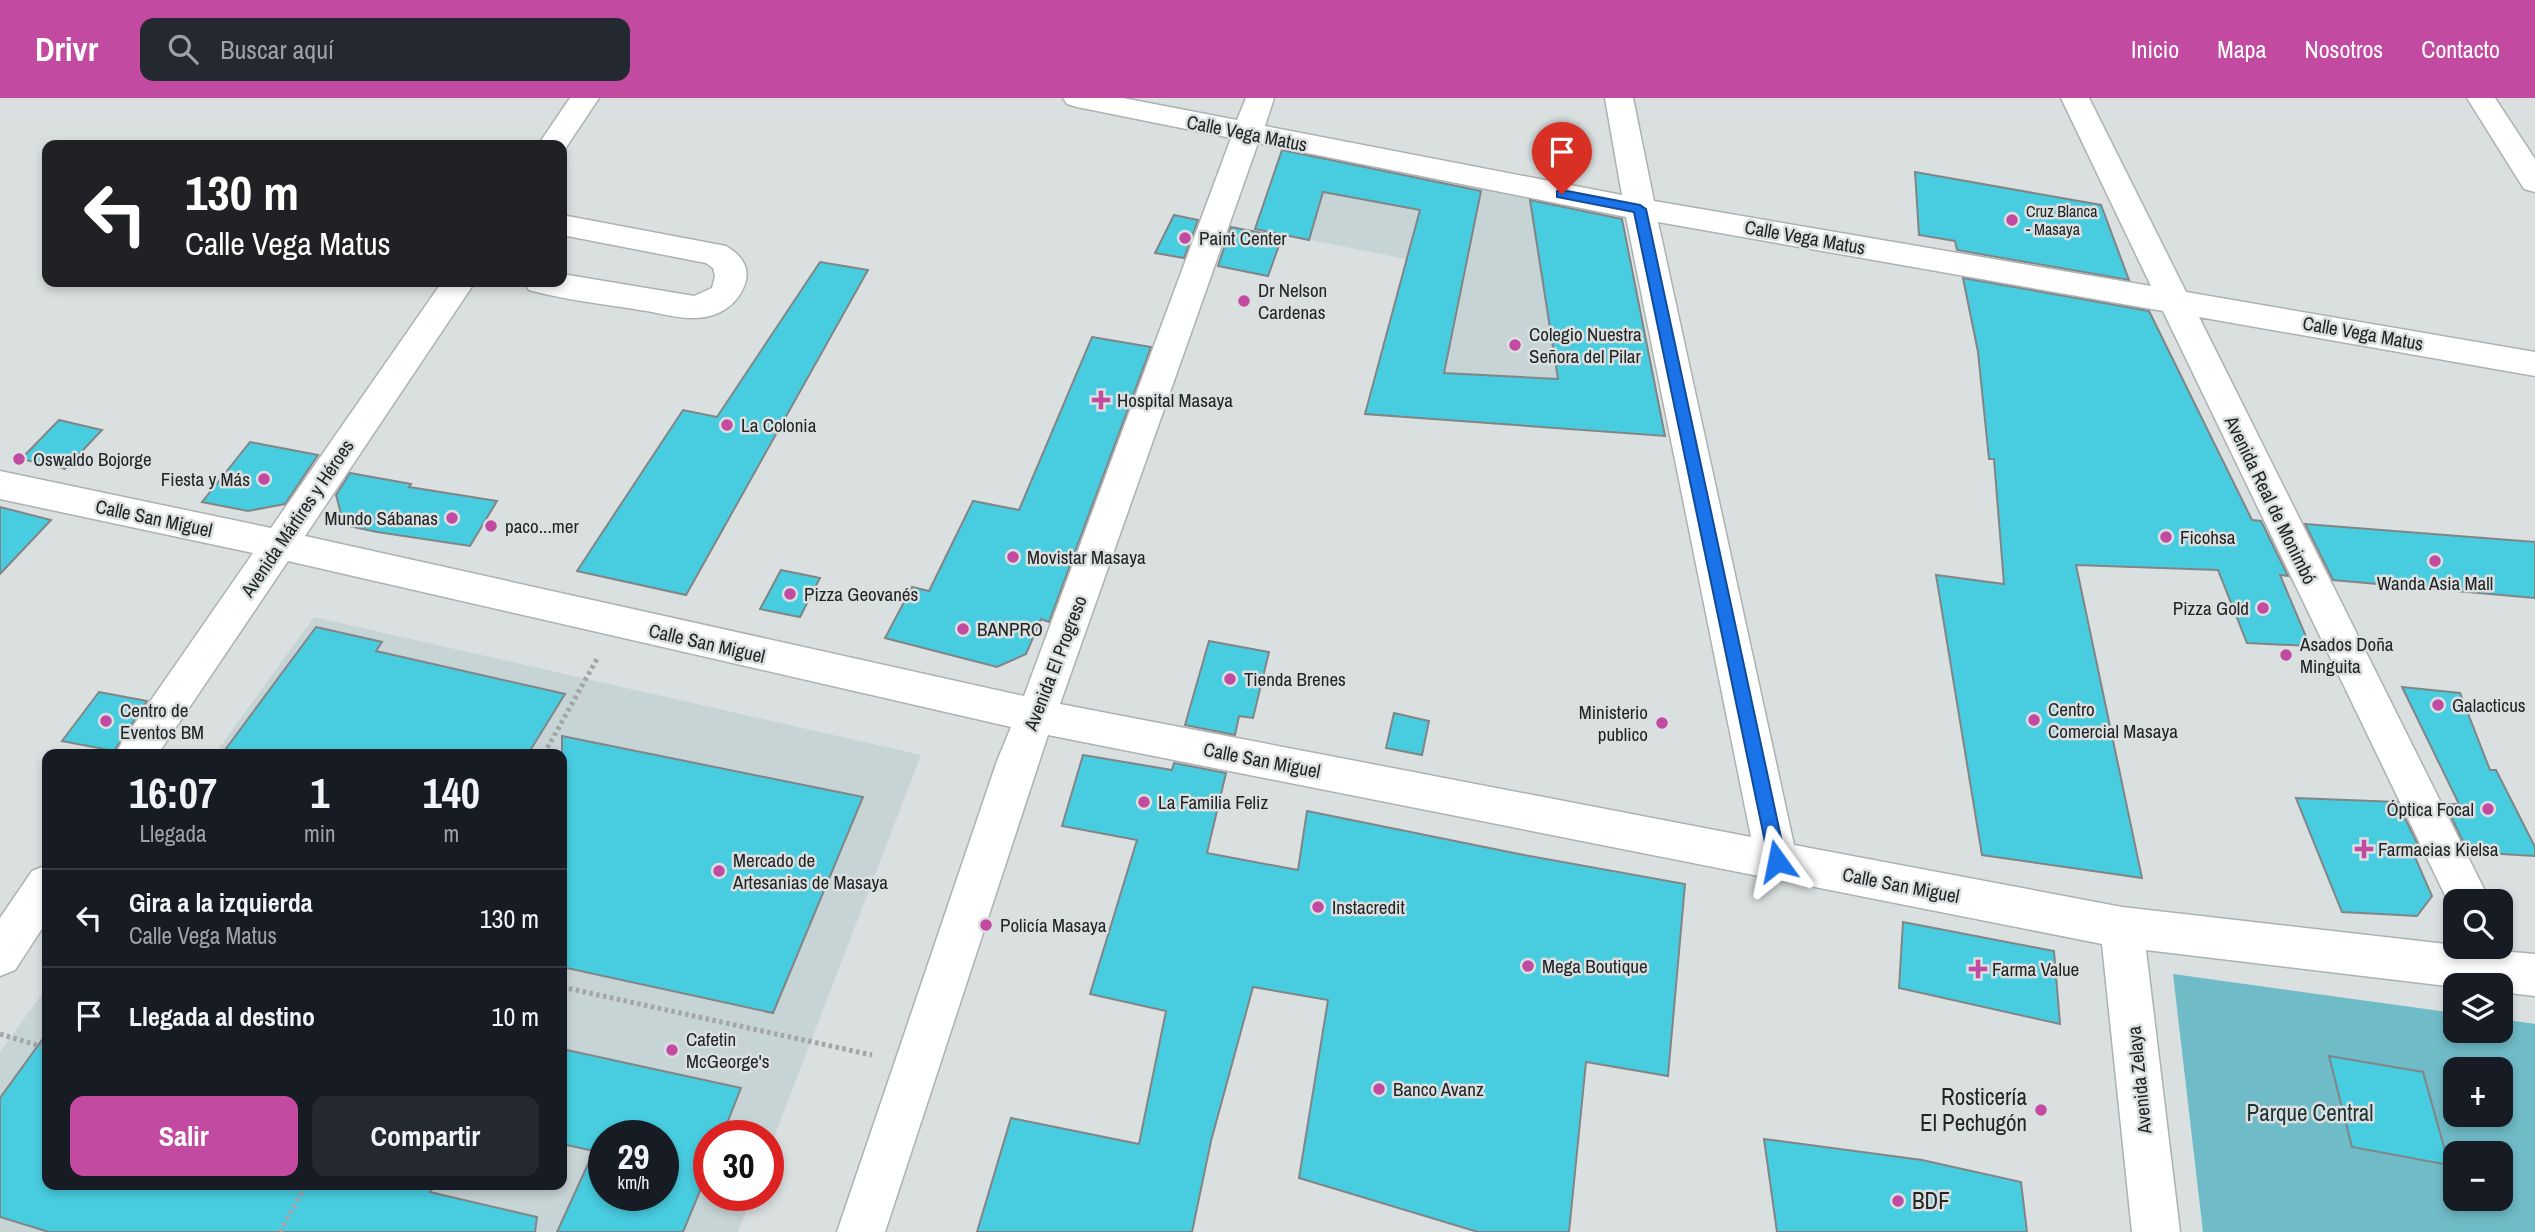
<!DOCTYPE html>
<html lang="es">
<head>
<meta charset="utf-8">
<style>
  body { margin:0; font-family:"Archivo Narrow",sans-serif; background:#242831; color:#f1f3f6; height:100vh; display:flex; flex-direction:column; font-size:26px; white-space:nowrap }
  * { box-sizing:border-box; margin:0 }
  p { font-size:23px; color:#9ea1a6 }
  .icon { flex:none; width:38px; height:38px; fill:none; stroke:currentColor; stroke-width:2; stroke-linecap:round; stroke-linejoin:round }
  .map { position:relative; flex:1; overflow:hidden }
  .drawer { position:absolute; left:42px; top:651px; width:525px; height:441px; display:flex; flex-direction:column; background:#171b24; border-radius:14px; box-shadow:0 4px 10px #0003 }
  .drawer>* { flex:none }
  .hud { position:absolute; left:42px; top:42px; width:525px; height:147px; border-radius:14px; box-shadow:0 4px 10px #0003; background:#202124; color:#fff; overflow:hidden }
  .controls { position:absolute; left:2443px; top:791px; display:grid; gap:14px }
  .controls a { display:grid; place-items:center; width:70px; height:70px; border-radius:14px; background:#171b24; box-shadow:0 4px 10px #0003; font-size:35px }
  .speed { position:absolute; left:588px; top:1022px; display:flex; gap:14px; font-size:35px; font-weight:700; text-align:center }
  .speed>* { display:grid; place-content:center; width:91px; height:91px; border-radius:50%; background:#171b24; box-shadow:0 4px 10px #0003; line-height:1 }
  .speed small { font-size:18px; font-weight:400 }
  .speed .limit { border:10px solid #d22; background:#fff; color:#111 }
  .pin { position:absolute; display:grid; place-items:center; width:60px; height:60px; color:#fff; margin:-72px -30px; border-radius:50% 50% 50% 0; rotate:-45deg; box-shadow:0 0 7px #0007 }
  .pin .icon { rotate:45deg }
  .me { position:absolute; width:77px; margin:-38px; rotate:348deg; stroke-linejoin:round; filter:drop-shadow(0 0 5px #0008) }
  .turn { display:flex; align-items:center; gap:24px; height:147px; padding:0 28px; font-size:32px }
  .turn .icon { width:91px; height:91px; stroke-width:2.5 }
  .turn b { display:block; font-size:49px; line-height:60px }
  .eta { display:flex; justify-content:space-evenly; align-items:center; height:119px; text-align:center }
  .eta b { font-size:42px; font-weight:700; line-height:49px }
  .cta { display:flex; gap:14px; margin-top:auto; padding:14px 28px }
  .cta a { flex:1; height:80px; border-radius:14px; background:#c24aa0; color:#fff; font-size:28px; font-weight:700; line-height:80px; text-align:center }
  .cta a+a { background:#242831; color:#f1f3f6 }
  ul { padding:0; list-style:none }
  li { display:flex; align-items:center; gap:21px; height:98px; padding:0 28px; border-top:2px solid #363941 }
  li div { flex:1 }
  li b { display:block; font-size:26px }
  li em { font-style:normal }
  header { display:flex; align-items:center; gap:42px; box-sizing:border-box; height:98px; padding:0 35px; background:#c24aa0; color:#fff }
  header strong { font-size:33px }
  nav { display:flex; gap:38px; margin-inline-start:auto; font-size:24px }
  .search { width:490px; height:63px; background:#242831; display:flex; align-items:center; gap:18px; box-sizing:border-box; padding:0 24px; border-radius:14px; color:#9ea1a6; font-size:26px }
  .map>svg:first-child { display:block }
</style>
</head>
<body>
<header>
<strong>Drivr</strong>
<div class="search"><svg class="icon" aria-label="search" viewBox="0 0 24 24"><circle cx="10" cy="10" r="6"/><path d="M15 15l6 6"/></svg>Buscar aquí</div>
<nav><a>Inicio</a><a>Mapa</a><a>Nosotros</a><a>Contacto</a></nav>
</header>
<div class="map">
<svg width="2535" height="1134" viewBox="0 0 2535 1134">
  <rect width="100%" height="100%" fill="#dadfe0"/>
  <!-- built -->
  <path fill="#c7d4d6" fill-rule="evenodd" d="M1283,49L1621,116L1665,338L1365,316L1406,161L1255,131Z
    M314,519L921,657L768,1055V1038H709V1097H752L738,1134H0V954L47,889V1087H562V656H215ZM604,1038H663V1097H604Z"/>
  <!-- green -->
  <path fill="#6fbbc7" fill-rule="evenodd" d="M2173,876L2455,915V933H2501V921L2535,926V1134H2203ZM2455,971H2501V1017H2455ZM2455,1055H2501V1101H2455Z"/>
  <!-- building -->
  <path fill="#48cde0" stroke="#818586" stroke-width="2" fill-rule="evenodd" d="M1282,52L1481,93L1444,275L1558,281L1530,102L1622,121L1665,338L1365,316L1420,112L1323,94L1309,142L1255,131Z
    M1915,74L2101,107L2129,182L1957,152L1955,143L1919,137Z
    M1174,117L1198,122L1184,160L1155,155Z
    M1231,129L1282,139L1268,178L1218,168Z
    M820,164L868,172L686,497L577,473L683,312L717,319Z
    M1963,180L2149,213L2252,422L2261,423L2288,478L2280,477L2310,548L2247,545L2218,472L2076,467L2142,780L1982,757L1936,477L2004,486L1994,361H1989L1978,254Z
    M1092,239L1151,249L1049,524L1041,521L1026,556L997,569L885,540L912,489L929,493L973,403L1019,412Z
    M59,322L102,332L65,371L21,361Z
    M250,344L318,357L285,406L248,413L202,404Z
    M350,375L411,386L409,389L497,403L470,448L377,434L344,427L336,397Z
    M0,409L51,422L0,476Z
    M2305,426L2535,444V500L2333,482Z
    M781,472L820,480L800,519L760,511Z
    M316,529L382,544L376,553L565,596L528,656H222Z
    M1209,543L1269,554L1253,620L1239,618L1235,637L1185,627Z
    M2402,589L2460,595L2490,672H2496L2535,749V758L2468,754L2445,706H2459Z
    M99,594L147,603L114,653L62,643Z
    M1394,615L1429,623L1422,657L1386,650Z
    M562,638L863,699L773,915L562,869Z
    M1083,657L1172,672L1174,665L1226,675L1207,755L1298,772L1307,713L1519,756L1685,786L1668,978L1586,964L1569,1134H1478L1299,1080L1328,902L1253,889L1211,1043L1192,1134H977L1011,1020L1139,1046L1166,913L1090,896L1137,742L1062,728Z
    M2296,700L2397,704L2420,751L2411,750L2432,798L2417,818L2342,814Z
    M1903,824L2054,853L2060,926L1899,890Z
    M47,935V1087H434L430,1094L537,1119L535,1134H49L0,1119V1000Z
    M562,951L741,990L722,1038H709V1071L683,1134H557L594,1053L562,1046ZM604,1038H663V1097H604Z
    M2329,958L2423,974L2449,1067L2352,1049Z
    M1764,1041L1922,1062L2021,1084L2027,1134H1777Z"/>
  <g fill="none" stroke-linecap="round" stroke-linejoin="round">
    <defs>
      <path id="minor" d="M570,0H599L563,54L562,47H538Z
        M1063,0H1123L1237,22L1246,0H1274L1265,28L1622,97L1605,0H1633L1654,103L2151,188L2061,0H2089L2186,194L2535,254V278L2199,219L2490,803H2455V818L2163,213L1658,124L1794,747L2122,809L2455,847V849L2535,856V898L2501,894V887L2455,889L2146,852L2180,1134H2132L2102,846L1048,637L885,1134H837L997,663L1011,629L288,463L158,656H116L122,644L253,455L0,401V373L271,430L442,184H475L305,438L1024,598L1231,40L1077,9L1067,6ZM1258,45L1626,119L1751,739L1060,606Z
        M2467,0H2495L2535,61V94L2524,91Z
        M562,117L726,148C739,156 749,166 746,182C740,206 719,220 694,220C677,221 657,214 640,212C604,206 565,202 529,192L524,184H562V176L694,198L712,190L715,178L713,170L706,165L562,137Z
        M47,767V823L15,872L0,878V820L32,773Z"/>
    </defs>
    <!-- minor casing -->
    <use href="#minor" stroke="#acb1b2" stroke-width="3"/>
    <!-- path -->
    <path stroke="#a3a6a7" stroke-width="5" stroke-dasharray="3.5 3.5" stroke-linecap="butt" d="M544,656L598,559
      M562,889L872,957
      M0,936L47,950
      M280,1134L306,1087"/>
    <!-- minor -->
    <use href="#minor" fill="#fff" fill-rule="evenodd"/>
  </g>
  <!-- route -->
  <path fill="#1a73e8" stroke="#114b97" stroke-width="2" d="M1562,92L1640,107L1646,111L1786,763L1784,769L1777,771L1771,769L1769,763L1634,114L1557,99V93Z"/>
  <!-- markers -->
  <g fill="#c24aa0" stroke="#dadfe0" stroke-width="2.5">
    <circle cx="2012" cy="122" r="7"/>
    <circle cx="1185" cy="140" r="7"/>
    <circle cx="1244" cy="203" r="7"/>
    <circle cx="1515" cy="247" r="7"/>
    <path d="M1097.5 291.5h7v7h7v7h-7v7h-7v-7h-7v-7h7z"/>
    <circle cx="727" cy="327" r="7"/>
    <circle cx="19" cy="361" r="7"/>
    <circle cx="264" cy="381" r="7"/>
    <circle cx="452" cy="420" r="7"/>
    <circle cx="491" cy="428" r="7"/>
    <circle cx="2166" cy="439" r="7"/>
    <circle cx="1013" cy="459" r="7"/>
    <circle cx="2435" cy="463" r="7"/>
    <circle cx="790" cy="496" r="7"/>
    <circle cx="2263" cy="510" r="7"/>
    <circle cx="963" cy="531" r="7"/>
    <circle cx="2286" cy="557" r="7"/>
    <circle cx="1230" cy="581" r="7"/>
    <circle cx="2438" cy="607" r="7"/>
    <circle cx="2034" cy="622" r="7"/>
    <circle cx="106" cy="623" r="7"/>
    <circle cx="1662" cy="625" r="7"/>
    <circle cx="1144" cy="704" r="7"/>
    <circle cx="2488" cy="711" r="7"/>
    <path d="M2360.5 740.5h7v7h7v7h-7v7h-7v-7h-7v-7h7z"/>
    <circle cx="719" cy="773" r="7"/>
    <circle cx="1318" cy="809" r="7"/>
    <circle cx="986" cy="827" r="7"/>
    <circle cx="1528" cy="868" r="7"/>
    <path d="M1974.5 860.5h7v7h7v7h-7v7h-7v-7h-7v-7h7z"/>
    <circle cx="672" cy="952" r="7"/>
    <circle cx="1379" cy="991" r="7"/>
    <circle cx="2041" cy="1012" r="7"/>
    <circle cx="1898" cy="1103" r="7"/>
  </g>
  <g text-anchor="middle" stroke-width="5" stroke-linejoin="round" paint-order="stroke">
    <!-- far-poi labels -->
    <g font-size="16" fill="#232425" stroke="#dadfe0" text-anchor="start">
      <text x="2026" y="119">Cruz Blanca<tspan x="2026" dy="18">- Masaya</tspan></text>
    </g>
    <!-- street labels -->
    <g font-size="19" fill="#232425" stroke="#dadfe0">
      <text transform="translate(1247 35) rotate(11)" y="7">Calle Vega Matus</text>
      <text transform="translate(1805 139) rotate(10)" y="7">Calle Vega Matus</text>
      <text transform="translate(2363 235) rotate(10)" y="7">Calle Vega Matus</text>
      <text transform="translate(2271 402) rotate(64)" y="7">Avenida Real de Monimbó</text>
      <text transform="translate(154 420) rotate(12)" y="7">Calle San Miguel</text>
      <text transform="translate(297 420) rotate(-56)" y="7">Avenida Mártires y Héroes</text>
      <text transform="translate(707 545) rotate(13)" y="7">Calle San Miguel</text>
      <text transform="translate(1055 565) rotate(-69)" y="7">Avenida El Progreso</text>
      <text transform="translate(1262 662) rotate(11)" y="7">Calle San Miguel</text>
      <text transform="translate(1901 787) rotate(11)" y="7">Calle San Miguel</text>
      <text transform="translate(2139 982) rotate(-96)" y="7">Avenida Zelaya</text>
    </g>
    <!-- poi labels -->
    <g font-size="19" fill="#232425" stroke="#dadfe0" text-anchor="start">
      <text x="1199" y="147">Paint Center</text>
      <text x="1258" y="199">Dr Nelson<tspan x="1258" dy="22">Cardenas</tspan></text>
      <text x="1529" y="243">Colegio Nuestra<tspan x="1529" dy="22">Señora del Pilar</tspan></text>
      <text x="1117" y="309">Hospital Masaya</text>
      <text x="741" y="334">La Colonia</text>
      <text x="33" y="368">Oswaldo Bojorge</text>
      <text x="250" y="388" text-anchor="end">Fiesta y Más</text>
      <text x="438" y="427" text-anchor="end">Mundo Sábanas</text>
      <text x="505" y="435">paco...mer</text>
      <text x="2180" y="446">Ficohsa</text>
      <text x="1027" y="466">Movistar Masaya</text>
      <text x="2435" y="492" text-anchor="middle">Wanda Asia Mall</text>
      <text x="804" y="503">Pizza Geovanés</text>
      <text x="2249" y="517" text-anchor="end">Pizza Gold</text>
      <text x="977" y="538">BANPRO</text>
      <text x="2300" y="553">Asados Doña<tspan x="2300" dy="22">Minguita</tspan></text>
      <text x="1244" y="588">Tienda Brenes</text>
      <text x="2452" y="614">Galacticus</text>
      <text x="2048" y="618">Centro<tspan x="2048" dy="22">Comercial Masaya</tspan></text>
      <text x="120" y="619">Centro de<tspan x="120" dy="22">Eventos BM</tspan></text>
      <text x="1648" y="621" text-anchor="end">Ministerio<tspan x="1648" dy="22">publico</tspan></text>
      <text x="1158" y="711">La Familia Feliz</text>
      <text x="2474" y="718" text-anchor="end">Óptica Focal</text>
      <text x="2378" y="758">Farmacias Kielsa</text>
      <text x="733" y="769">Mercado de<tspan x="733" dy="22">Artesanias de Masaya</tspan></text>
      <text x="1332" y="816">Instacredit</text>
      <text x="1000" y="834">Policía Masaya</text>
      <text x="1542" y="875">Mega Boutique</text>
      <text x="1992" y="878">Farma Value</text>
      <text x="686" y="948">Cafetin<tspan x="686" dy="22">McGeorge's</tspan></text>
      <text x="1393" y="998">Banco Avanz</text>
    </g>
    <!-- near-poi labels -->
    <g font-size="23" fill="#232425" stroke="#dadfe0" text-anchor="end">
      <text x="2027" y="1007">Rosticería<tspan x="2027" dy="26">El Pechugón</tspan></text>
      <text x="1912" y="1111" text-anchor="start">BDF</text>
    </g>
    <!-- near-park labels -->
    <g font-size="23" fill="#1d3437" stroke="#dadfe0">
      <text x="2310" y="1023">Parque Central</text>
    </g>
  </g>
</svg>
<div class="controls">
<a><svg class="icon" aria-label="search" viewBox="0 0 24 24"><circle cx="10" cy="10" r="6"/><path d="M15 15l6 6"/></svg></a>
<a><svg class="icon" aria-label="layers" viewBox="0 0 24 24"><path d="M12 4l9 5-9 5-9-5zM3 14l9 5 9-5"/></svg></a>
<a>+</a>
<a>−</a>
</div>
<div class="speed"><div>29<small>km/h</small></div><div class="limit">30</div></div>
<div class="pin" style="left:1562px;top:96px;background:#d93025"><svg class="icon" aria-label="arrive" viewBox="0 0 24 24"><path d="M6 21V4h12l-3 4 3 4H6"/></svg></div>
<svg class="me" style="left:1777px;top:763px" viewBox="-20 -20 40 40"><path d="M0-17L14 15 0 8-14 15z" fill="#1a73e8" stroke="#fff" stroke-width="4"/></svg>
<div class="hud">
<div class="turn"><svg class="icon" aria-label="left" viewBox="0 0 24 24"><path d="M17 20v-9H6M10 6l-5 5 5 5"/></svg><div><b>130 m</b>Calle Vega Matus</div></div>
</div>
<section class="drawer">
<div class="eta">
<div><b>16:07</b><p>Llegada</p></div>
<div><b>1</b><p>min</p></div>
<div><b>140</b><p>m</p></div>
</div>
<ul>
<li><svg class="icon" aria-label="left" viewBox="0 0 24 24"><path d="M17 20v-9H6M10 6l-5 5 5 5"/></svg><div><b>Gira a la izquierda</b><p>Calle Vega Matus</p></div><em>130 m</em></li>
<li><svg class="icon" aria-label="arrive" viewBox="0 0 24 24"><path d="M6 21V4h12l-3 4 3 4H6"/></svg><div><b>Llegada al destino</b></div><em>10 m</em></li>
</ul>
<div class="cta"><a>Salir</a><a>Compartir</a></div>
</section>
</div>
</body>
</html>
